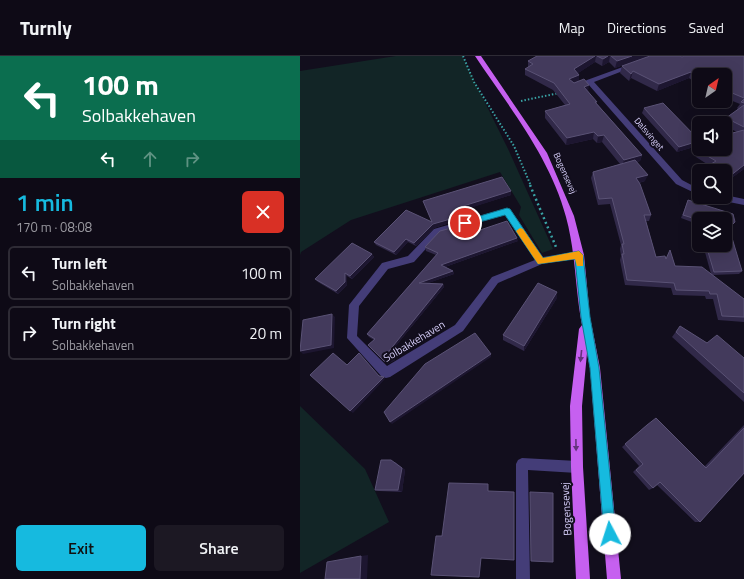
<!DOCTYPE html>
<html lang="en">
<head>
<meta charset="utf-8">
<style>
  body { margin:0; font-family:"Titillium Web",sans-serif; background:#1c1823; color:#f1f3f6; height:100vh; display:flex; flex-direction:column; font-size:15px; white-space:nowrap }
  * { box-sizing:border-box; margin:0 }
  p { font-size:13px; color:#9b9aa1 }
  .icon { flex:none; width:22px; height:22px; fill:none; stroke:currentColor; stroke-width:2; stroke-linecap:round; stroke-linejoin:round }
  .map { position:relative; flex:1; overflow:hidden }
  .details { display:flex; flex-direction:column; background:#0e0a16; width:300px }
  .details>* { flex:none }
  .guide { background:#0b6e4f; color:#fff; overflow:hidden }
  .needle { width:26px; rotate:34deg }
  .buttons { position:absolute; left:392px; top:12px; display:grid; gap:8px }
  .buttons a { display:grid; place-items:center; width:40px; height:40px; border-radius:6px; background:#0e0a16; box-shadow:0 4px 16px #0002,0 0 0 1px #2e2b35; font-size:20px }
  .pin { position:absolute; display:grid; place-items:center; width:34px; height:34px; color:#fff; margin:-17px; border:2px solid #fff; border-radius:50%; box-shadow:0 1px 4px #0007 }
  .me { position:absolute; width:44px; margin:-22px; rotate:355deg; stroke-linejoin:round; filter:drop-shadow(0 0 3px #0008) }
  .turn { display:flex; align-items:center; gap:14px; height:84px; padding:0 16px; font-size:18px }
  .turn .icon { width:52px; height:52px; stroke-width:2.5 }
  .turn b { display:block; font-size:28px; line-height:34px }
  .lanes { display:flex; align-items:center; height:38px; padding:0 16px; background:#0003; justify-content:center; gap:20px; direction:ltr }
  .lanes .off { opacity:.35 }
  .round { display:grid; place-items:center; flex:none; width:42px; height:42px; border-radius:6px; background:#1c1823 }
  .overview { display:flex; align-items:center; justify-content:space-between; height:68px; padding:0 16px }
  h1 { font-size:24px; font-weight:600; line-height:30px; color:#16badf }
  .button { display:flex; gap:8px; margin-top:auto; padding:8px 16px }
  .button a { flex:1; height:46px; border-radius:6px; background:#16badf; color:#111; font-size:16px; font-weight:600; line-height:46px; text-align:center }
  .button a+a { background:#1c1823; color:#f1f3f6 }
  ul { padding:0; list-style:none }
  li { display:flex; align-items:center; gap:12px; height:54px; margin:0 8px 6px; padding:0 8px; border:2px solid #2e2b35; border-radius:6px }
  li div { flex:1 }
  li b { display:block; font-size:15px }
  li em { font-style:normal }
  header { display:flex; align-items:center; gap:24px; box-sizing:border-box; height:56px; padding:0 20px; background:#0e0a16; border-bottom:1px solid #2e2b35 }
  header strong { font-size:19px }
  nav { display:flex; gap:22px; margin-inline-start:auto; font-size:14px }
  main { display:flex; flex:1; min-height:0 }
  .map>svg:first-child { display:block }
</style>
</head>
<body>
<header>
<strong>Turnly</strong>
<nav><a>Map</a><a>Directions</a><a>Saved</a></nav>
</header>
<main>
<section class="details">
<div class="guide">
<div class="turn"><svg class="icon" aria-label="left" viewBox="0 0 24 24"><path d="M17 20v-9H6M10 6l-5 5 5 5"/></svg><div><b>100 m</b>Solbakkehaven</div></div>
<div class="lanes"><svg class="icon" aria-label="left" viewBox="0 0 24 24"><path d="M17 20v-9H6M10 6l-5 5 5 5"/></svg><svg class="icon off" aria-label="ahead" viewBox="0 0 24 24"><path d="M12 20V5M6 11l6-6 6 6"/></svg><svg class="icon off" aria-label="right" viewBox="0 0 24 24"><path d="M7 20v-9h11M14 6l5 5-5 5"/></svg></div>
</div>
<div class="overview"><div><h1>1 min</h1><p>170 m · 08:08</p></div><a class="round" style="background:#d93025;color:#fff"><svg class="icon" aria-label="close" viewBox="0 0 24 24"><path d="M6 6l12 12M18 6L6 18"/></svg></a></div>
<ul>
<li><svg class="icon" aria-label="left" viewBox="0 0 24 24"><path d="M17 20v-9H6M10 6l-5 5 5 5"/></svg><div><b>Turn left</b><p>Solbakkehaven</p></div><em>100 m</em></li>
<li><svg class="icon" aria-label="right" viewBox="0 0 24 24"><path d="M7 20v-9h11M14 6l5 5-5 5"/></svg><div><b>Turn right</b><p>Solbakkehaven</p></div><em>20 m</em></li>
</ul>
<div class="button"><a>Exit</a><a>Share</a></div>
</section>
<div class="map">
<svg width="444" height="523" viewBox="0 0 444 523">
  <rect width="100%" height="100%" fill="#120e1d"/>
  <!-- green -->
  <path fill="#122526" d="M96,0H162L209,95L253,193L242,197L219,159L221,151L200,116L51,164L1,196L0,199V15Z
    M0,350L65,413L89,466L0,517Z"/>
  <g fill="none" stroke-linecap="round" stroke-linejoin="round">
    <!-- path-far1 -->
    <path stroke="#39a2a4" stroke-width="2" stroke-dasharray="1.5 2" stroke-linecap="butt" d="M163,0L174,26L214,90L231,130
      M221,45L259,37"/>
    <!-- path -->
    <path stroke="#39a2a4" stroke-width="2.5" stroke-dasharray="2 3" stroke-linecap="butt" d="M230,129L256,191"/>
    <!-- minor -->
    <path fill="#443d78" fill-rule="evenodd" d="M353,0H362L294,26L382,124L399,133V139L376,128L288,28L285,29L282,27L287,24Z
      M425,139L444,143V149L419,144L415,141H425Z
      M207,152L210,153L243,201L279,195L282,196L284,199L282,202L242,208L198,227L163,275L90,321L86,322L82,321L47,282L49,249L82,207L108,200L134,173ZM205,159L235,204L192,221L155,269L87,310L57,280L59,250L88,213L114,206L140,177Z
      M222,402L277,405L281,407L283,411L281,415L277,417L228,414L230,523H216V408L218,404Z"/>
    <!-- major -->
    <path fill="#c660f0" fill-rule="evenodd" d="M175,0H181L247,97L274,160L284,199L290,261L300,312L321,523H307L290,312L287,297L282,350L283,411L290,523H276L271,411L270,350L279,273L282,269C275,233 276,198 266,161C250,101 209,51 175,0Z"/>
  </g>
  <!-- wall -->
  <path fill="#312949" d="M237,0H349L315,12L309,6L302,10L295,6L278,17L279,19V25L288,35L297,48L342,99L340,105L337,106L345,125L339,127L351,159L349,165H346L356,201L366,202L370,194L375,210L411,218L403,189H425L399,163V174L397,168L381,162L388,144L435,166L429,173L442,215L439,218L412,219L444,243V266L418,264L413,243H406L405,240L373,239L371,232L325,229L320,204L321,200L320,193L321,189L310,148L298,149L291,122L293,116L320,108L302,86L297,87L293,83L266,89L245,62V55L265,49L253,34L225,19V13L228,11V5Z
    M444,0V113L426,126H425V115H408L410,110L396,101L399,95L437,76L425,70V67H423L426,62L438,53L437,52L440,48L425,42V19H399V29L389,22L357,35L331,22L329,25L320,17L322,10L382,1Z
    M344,52L399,84V87L397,90L377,96L342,57Z
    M211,135V139L159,155L161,160L162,163L134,172L116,190L108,186L96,199L76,189L74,186L132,166L123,145Z
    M171,177L218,185L145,211L153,215L154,218L128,227L143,228L144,231L90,297L95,304L87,308L68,289L74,284L69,281L67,278L136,199L126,195L125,191Z
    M72,198L74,201L52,223L47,220V229L38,238L18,226L15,223Z
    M257,242L224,295L203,284V279Z
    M380,270L407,287L444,302V346L372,281Z
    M347,369L405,410L444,369V418L400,466H395L357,429L353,432L349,434L333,416L339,410L322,391Z
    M95,406L105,414L102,436L79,435L75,434Z"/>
  <!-- shaded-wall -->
  <path fill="#1d1630" d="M295,0H296L295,6L274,20V13Z
    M308,0H310L309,6L302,10L303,3Z
    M332,0H349L315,12L317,5Z
    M333,15L331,22L329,25L331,18Z
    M391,16L389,22L357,35L359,28Z
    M279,19V25L269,29V23Z
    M289,29L288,36L284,31Z
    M294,76L293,83L266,89L267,82Z
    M304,79L302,86L297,87L298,80Z
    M399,85L397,90L377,96L379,91Z
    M342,99L340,105L322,111L324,104Z
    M444,109V113L426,126L430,120Z
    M348,119L345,125L334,128L336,122Z
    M211,135V139L158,156L157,152Z
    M161,160L162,163L134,172L116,190L114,187L133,168Z
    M217,182L218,185L142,212L141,209Z
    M106,183L108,186L96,199L94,196Z
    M72,198L74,201L52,223L50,220Z
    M153,215L154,218L120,230L119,227Z
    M45,217L47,220V229L38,238L36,235Z
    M143,228L144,231L90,297L89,295Z
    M257,236V242L224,295V290Z
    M32,258L35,261L34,292L3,298L0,295Z
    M191,298V301L92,368L90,366Z
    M93,301L95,304L87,308L85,306Z
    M84,321L85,323L53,357L50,355Z
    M91,404L105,414L102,436L98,434Z
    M68,499L67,523H60L61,500Z
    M181,502L180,521H179Z"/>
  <!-- building -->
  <path fill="#433a5c" stroke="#5a5275" d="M237,0H295L274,13L279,19L269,23L274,27L284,23L289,29L284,31L297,46H295L342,99L324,104L304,79L298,80L294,76L267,82L245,55L270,48L254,27L225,13L233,8L228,5Z
    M297,0H308L303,3Z
    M311,0H332L317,5Z
    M350,0H380L382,1L384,0H444V42L425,34V19H399V21L391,16L359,28L333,15L331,18L322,10Z
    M444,43V47L441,46Z
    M363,47L399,84V85L379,91L344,52Z
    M444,49V71L426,62Z
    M444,74V109L430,120L425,117V115H422L411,108L416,105L399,95L401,93H425V79Z
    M335,104L348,119L336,122L340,128L351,159H344L356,201L365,200L366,203L370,194L375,210L402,211L444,243V261L422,260L417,238H410L409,235L376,234L374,227L327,224L322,198H324L322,188H324L312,142L299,143L293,116Z
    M202,121L211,135L157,152L161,160L133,168L114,187L106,183L94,196L74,186L106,154L132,166L123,145Z
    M388,144L433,158L435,166L429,172L442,215L414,216L406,189H425V163H399V164L383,159Z
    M207,165L217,182L141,209L153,215L119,227L143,228L89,295L93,301L85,306L68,289L75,283L67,278L138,197L125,191L140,175L166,168L171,177Z
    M52,187L72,198L50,220L45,217V226L36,235L15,223Z
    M238,227L257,236L224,290L203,279Z
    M32,258L31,289L0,295L3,264Z
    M380,270L407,287L417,279L444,302V337L376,276Z
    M175,277L191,298L90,366L84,356L125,308Z
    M33,297L47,309L59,297L79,320L84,321L50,355L10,319Z
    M356,362L406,412L444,372V417L400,466L360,426L353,432L336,414L343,408L325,388L347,369Z
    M81,404H91L102,412L98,434H75Z
    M149,427L188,428V435L214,436V504L181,502L179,521L131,519L136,480H142Z
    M230,436L253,437V506L231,505Z
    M61,500L60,523H25L27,506Z"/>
  <!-- one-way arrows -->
  <defs><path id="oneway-solid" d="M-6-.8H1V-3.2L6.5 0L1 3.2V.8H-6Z"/></defs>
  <g fill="#63337c">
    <use href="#oneway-solid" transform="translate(281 300) rotate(96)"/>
    <use href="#oneway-solid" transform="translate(276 389) rotate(89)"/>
  </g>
  <!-- route -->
  <path fill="#16badf" stroke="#0e7991" d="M207,152L210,153L243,202L279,195L283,199L290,261L299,312L316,478L314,482L310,484L305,482L304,478L290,312L281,261L275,203L238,208L205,159L165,170L161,167L163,165Z"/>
  <!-- slow -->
  <path fill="#f59e0b" d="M220,172L223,173L243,202L279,195L283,199V210H277L275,203L238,208L216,175Z"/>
  <g text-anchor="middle" stroke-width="4" stroke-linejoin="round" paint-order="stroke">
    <!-- far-street labels -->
    <g font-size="9" fill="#d7cffa" stroke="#120e1d">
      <text transform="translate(349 78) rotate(49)" y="3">Dalsvinget</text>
      <text transform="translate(265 117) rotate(66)" y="3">Bogensevej</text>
    </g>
    <!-- street labels -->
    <g font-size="11" fill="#d7cffa" stroke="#120e1d">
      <text transform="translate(114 285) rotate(-31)" y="4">Solbakkehaven</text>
      <text transform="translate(266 453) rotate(-93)" y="4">Bogensevej</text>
    </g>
  </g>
</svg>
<div class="buttons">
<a><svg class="needle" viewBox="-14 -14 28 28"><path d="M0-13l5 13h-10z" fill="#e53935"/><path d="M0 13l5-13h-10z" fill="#9b9aa1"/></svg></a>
<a><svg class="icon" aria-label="sound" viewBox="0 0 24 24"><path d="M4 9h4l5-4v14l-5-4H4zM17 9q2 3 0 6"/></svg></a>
<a><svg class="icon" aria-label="search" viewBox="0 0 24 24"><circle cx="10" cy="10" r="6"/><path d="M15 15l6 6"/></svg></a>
<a><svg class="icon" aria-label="layers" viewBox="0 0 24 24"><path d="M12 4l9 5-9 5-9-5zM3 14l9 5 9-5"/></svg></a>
</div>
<div class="pin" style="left:165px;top:167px;background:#d93025"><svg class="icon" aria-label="arrive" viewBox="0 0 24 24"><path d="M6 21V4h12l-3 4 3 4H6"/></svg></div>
<svg class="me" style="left:310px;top:478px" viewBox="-20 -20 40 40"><circle r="19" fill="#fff"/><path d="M0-13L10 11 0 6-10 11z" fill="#16badf"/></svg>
</div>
</main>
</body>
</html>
